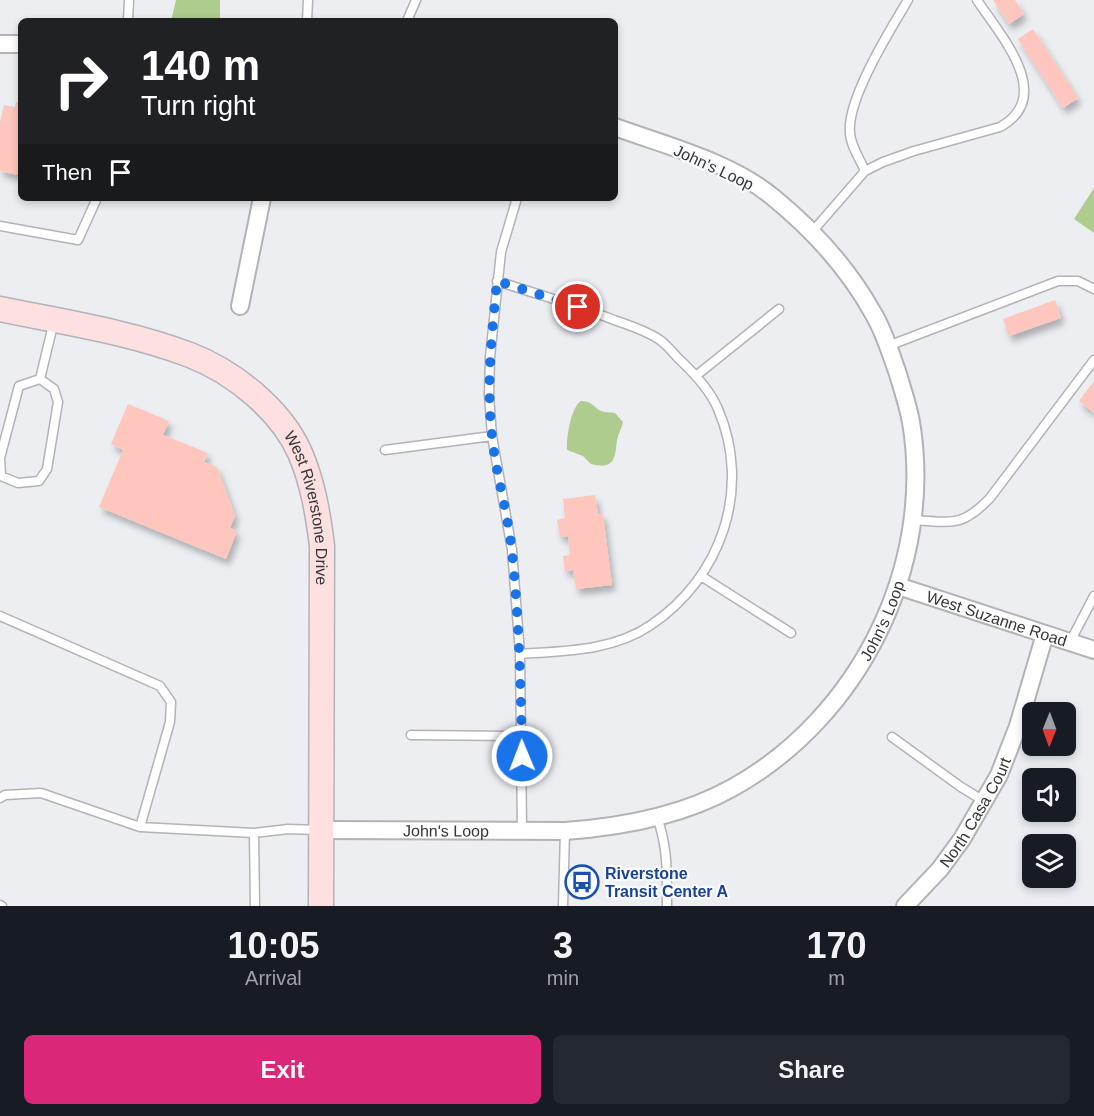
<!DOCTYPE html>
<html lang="en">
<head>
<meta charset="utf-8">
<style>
  body { margin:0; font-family:Helvetica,sans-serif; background:#242831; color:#f1f3f6; height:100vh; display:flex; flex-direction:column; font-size:22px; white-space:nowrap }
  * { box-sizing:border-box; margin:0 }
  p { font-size:20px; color:#9ea1a6 }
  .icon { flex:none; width:33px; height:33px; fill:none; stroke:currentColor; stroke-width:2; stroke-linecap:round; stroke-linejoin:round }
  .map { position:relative; height:906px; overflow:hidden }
  .panel { display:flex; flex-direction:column; background:#171b24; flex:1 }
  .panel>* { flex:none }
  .banner { position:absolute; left:18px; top:18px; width:600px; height:183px; border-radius:9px; box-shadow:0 3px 9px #0003; background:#202124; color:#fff; overflow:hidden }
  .needle { width:39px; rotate:181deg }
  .controls { position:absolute; left:1022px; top:702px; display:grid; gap:12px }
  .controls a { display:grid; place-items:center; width:54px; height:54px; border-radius:9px; background:#171b24; box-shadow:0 3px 9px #0003; font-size:30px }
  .pin { position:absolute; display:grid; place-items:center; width:51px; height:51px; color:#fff; margin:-26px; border:3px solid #fff; border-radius:50%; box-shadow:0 2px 6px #0007 }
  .me { position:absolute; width:66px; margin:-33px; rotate:359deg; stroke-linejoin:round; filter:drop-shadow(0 0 4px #0008) }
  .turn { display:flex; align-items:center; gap:21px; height:126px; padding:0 24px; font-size:27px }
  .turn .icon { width:78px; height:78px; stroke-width:2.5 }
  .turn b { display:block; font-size:42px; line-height:51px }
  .then { display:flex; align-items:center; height:57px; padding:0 24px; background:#0003; gap:12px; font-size:22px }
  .eta { display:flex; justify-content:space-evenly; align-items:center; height:102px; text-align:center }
  .eta b { font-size:36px; font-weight:700; line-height:42px }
  .primary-button { display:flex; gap:12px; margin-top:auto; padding:12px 24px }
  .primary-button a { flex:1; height:69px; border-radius:9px; background:#db2777; color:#fff; font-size:24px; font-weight:700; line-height:69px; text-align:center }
  .primary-button a+a { background:#242831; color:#f1f3f6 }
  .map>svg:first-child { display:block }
</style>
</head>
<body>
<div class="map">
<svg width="1094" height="906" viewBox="0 0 1094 906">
  <defs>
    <filter id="shadow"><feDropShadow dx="3.5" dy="6" stdDeviation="3" flood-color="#0004"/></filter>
  </defs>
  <rect width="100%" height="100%" fill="#edeef2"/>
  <!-- green -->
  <path fill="#adcc8e" d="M176,0H220V21H171Z
    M1094,188V233L1074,219Z
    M581,401C591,401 592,405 599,410C604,413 610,412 615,413L623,422C622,428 618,434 617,440C615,458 615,470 591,464L583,456L567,450C566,438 571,407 581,401Z"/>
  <!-- building -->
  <path fill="#fec6bd" filter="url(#shadow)" d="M993,0H1015L1024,14L1009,24Z
    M1033,29L1078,98L1063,108L1018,39Z
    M20,98L21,170H18L17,175L0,171V122L4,105L15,107L16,102L19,103Z
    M1055,300L1061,318L1009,336L1003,319Z
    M1094,381V413L1079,401Z
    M128,404L169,421L163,435L208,453L204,462L217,467L235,516L230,528L237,531L226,559L99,507L123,450L111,444Z
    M595,495L598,514H603L612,585L576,589L573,570L565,571L563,556L570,555L568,536L560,537L557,520L565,518L563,499Z"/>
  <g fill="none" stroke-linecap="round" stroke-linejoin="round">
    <defs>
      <path id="lane" d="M128,21L129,0
        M307,21L308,0
        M407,21L416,0
        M865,171C860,159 850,145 850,132C847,99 890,30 908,0
        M517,198L501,252L490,357L489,395L492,436L512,550L520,654L522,830
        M0,226L78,240L97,198
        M812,232L865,171L883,162L914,151L1000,127C1056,96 1000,35 977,0
        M497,281C536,294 576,305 614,320C629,325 647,331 660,340C667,345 673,353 679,359C694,373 710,390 718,409C752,488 722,577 651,625C613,651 565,651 520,654
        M888,346L1058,281H1078L1094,289
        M697,375L779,309
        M40,379L54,389L58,402L47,469L39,481L18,483L1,476L0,458L19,386L40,379L54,321
        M385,450L492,436
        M913,520C952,522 961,528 990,498L1094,360
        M701,576L791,633
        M0,616L160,686L171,702L170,722L140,827
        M1070,642L1094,596
        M411,735L521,736
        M892,737L961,787L984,801
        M0,798L5,795L41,793L140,827L254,833L288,829L319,830
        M657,817C668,848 667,873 667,906
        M254,833L255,906
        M0,905L2,906
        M563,906L565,831"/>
      <g id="street">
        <path d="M0,44H21"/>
        <path d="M240,306L262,198"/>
        <path id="s1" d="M898,586L1094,650"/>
        <path id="s2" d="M322,830L565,831C621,827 682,816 732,788C859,718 935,566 911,422C908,405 902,388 897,371C890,352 884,331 873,313C848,268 813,230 774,198C731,162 667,146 615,127"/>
        <path id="s3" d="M905,906L940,869L962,839L999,775L1018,726L1045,634"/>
      </g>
      <g id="secondary">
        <path id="s4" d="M0,309C63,322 130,332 190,355C234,372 281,410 300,453C313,483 318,514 322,546L321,906"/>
      </g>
    </defs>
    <!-- lane casing -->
    <use href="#lane" stroke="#b2b3b7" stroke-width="11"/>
    <!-- street casing -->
    <use href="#street" stroke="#b2b3b7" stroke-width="20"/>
    <!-- secondary casing -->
    <use href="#secondary" stroke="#b2b3b7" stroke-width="27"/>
    <!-- lane -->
    <use href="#lane" stroke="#fff" stroke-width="8"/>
    <!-- street -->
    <use href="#street" stroke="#fff" stroke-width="16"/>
    <!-- secondary -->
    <use href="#secondary" stroke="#fde0df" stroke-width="24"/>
  </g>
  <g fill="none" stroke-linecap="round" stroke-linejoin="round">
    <!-- route -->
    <path stroke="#1a73e8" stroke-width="10" stroke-dasharray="0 18" d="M522,756C521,688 519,620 512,552C508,513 496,475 492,436C486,384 492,333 497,281L578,307"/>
  </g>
  <!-- icons -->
  <defs>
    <symbol id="bus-ring" viewBox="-11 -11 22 22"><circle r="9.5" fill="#fafbff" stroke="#1a4fb4" stroke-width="1.5"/><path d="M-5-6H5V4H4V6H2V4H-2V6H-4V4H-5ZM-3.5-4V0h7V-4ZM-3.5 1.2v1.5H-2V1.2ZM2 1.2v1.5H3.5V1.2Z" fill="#1a4fb4"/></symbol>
  </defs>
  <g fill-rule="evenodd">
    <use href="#bus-ring" x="563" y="863" width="38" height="38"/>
  </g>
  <g text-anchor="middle" stroke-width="4.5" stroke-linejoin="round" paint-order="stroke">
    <!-- street labels -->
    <g font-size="16" fill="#353637" stroke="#fafbff">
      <text transform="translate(714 167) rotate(25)" y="6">John's Loop</text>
      <text dy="6" stroke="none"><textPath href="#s4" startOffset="402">West Riverstone Drive</textPath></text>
      <text dy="6" stroke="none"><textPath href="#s1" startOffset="104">West Suzanne Road</textPath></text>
      <text dy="6" stroke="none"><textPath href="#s2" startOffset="646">John's Loop</textPath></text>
      <text dy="6" stroke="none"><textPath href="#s3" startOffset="118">North Casa Court</textPath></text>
      <text dy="6" stroke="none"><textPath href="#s2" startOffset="124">John's Loop</textPath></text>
    </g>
    <!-- transit labels -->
    <g font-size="16" font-weight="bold" fill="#164399" stroke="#fafbff" text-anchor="start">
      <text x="605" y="879">Riverstone<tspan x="605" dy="18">Transit Center A</tspan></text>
    </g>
  </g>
</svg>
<div class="controls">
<a><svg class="needle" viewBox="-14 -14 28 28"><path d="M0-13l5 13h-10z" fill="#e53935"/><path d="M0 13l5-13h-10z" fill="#9ea1a6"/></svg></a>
<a><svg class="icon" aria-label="sound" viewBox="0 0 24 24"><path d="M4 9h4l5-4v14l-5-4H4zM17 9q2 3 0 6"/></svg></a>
<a><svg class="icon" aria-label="layers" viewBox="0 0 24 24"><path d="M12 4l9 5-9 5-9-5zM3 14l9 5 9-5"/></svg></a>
</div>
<div class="pin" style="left:578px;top:307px;background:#d93025"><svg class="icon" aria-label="arrive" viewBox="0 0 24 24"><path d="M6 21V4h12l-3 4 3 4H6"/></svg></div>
<svg class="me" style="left:522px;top:756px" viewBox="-20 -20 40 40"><circle r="17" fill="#1a73e8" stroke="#fff" stroke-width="3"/><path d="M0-11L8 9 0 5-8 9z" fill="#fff"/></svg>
<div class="banner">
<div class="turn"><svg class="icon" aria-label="right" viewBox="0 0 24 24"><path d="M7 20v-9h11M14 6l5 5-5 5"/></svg><div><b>140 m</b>Turn right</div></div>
<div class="then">Then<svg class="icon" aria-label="arrive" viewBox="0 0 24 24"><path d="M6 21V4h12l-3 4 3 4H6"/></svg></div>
</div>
</div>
<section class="panel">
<div class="eta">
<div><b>10:05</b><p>Arrival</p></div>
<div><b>3</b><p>min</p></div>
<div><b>170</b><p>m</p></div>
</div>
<div class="primary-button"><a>Exit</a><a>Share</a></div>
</section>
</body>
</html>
